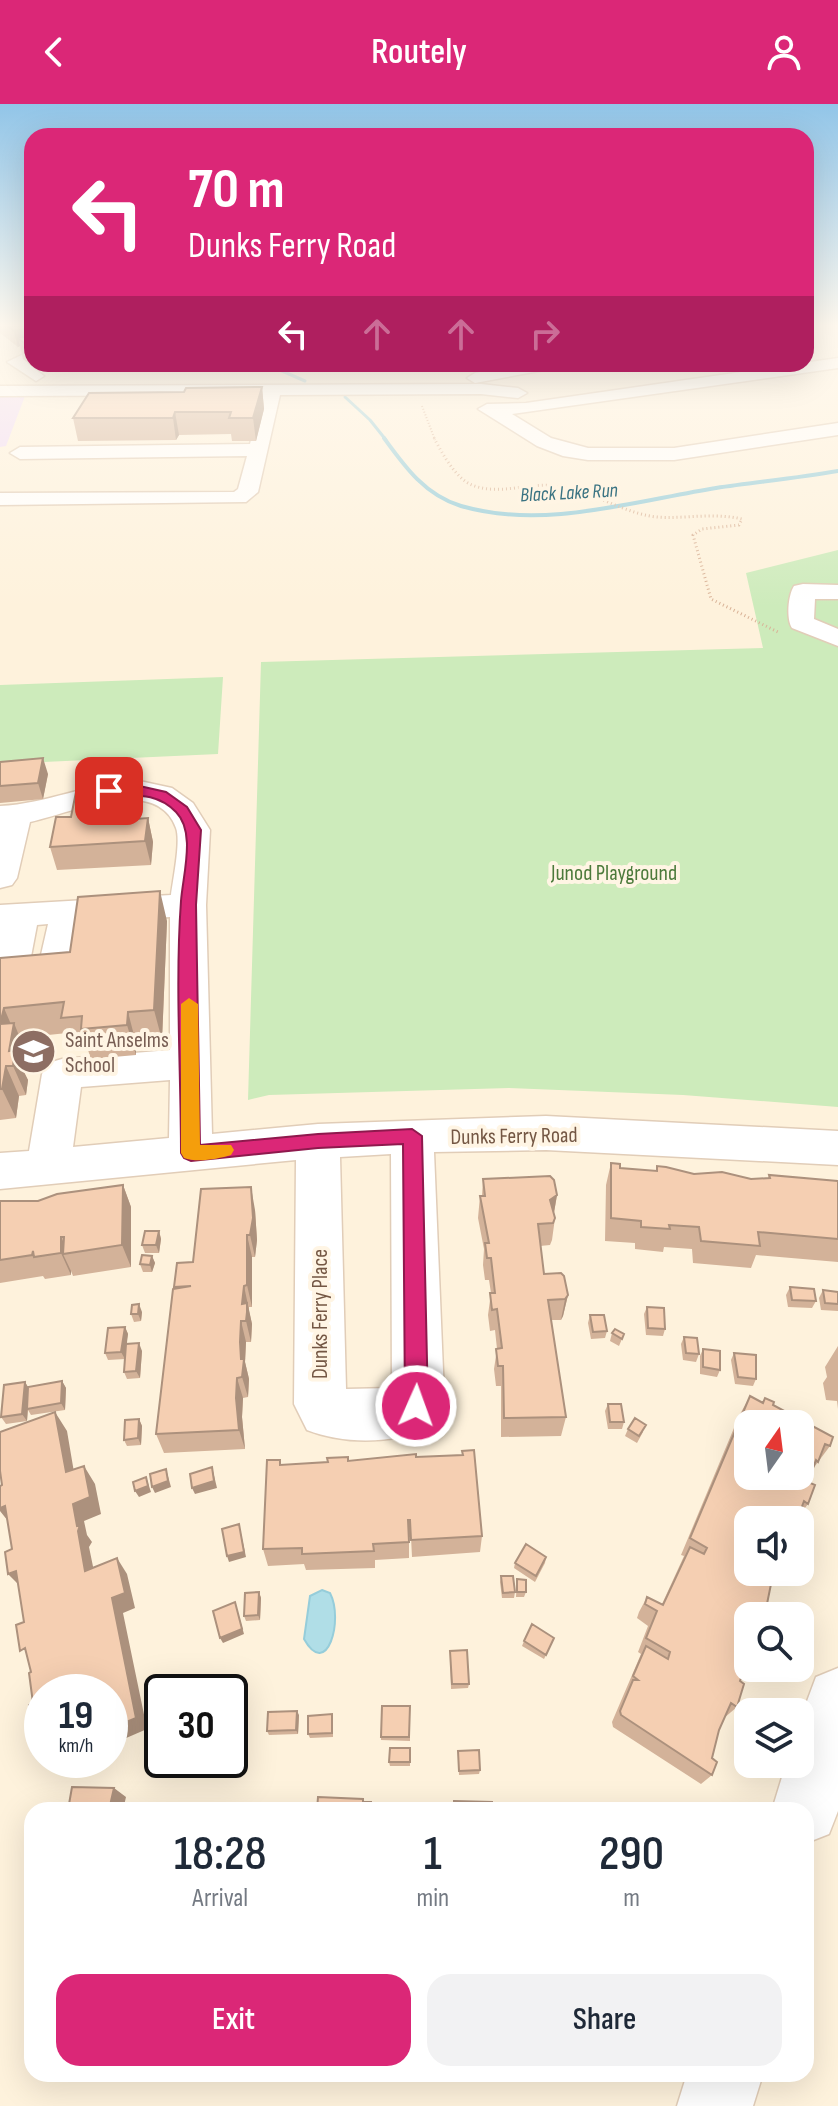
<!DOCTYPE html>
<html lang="en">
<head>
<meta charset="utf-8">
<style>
  body { margin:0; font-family:"Sofia Sans Condensed",sans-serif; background:#f2f2f3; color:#1f2937; height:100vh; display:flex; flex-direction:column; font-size:30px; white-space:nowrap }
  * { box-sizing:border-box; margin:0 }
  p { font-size:26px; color:#747a83 }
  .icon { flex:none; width:44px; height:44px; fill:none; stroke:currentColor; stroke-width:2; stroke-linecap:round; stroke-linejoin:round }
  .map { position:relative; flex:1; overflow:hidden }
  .sheet { position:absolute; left:24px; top:1698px; width:790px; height:280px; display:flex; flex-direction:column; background:#fff; border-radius:24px; box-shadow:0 8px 32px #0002 }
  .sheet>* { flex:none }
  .top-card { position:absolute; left:24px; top:24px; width:790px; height:244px; border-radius:24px; box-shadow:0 8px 32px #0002; background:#db2777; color:#fff; overflow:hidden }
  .needle { width:52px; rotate:14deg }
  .fabs { position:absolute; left:734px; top:1306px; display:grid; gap:16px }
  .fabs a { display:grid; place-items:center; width:80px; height:80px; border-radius:16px; background:#fff; box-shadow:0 8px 32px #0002; font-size:40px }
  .speed { position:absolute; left:24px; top:1570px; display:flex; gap:16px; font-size:40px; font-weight:700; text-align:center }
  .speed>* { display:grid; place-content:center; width:104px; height:104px; border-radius:50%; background:#fff; box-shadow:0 8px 32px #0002; line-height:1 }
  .speed small { font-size:20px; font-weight:400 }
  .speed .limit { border:4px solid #111; border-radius:12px; background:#fff; color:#111 }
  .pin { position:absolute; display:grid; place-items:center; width:68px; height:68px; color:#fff; margin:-34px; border-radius:16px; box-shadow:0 4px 12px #0006 }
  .me { position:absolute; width:88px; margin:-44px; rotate:2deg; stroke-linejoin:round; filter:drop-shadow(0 0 6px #0008) }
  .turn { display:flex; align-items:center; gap:28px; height:168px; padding:0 32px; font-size:36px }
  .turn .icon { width:104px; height:104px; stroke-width:2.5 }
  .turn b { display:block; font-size:56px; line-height:68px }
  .lanes { display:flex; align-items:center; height:76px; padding:0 32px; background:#0003; justify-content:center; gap:40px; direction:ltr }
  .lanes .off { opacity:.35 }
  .eta { display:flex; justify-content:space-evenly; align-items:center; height:136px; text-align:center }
  .eta b { font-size:48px; font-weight:600; line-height:56px }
  .button { display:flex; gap:16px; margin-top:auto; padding:16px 32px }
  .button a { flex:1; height:92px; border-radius:24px; background:#db2777; color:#fff; font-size:32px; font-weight:600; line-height:92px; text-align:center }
  .button a+a { background:#f2f2f3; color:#1f2937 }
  header { display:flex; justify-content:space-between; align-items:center; height:104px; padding:0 32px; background:#db2777; color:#fff; font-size:36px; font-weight:600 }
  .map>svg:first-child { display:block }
</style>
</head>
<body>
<header><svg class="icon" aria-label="back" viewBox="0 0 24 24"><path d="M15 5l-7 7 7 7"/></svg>Routely<svg class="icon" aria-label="person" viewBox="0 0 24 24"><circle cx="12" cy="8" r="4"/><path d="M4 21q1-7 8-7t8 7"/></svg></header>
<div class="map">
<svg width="838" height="2002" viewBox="0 0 838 2002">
  <rect width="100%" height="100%" fill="#fef2dc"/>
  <!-- education -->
  <path fill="#efd9f9" d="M0,292H25L6,342L0,343Z"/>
  <!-- green -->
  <path fill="#cdebbb" d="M838,446V1003L683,991L509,984L269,991L248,996L261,558L763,544L746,469Z
    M223,573L218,650L0,660V581Z"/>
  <!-- water -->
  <path fill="#b0dee7" stroke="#96cdda" stroke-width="2" d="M322,1486L330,1489C344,1516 327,1576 304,1535L310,1492Z"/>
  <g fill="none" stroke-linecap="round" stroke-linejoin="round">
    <!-- stream-far1 -->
    <path stroke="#96cdda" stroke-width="3" d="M266,260L305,277
      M345,293L370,316L386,336"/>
    <!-- stream -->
    <path stroke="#96cdda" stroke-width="4" d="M384,334C405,363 425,391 461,402C543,426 635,397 716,384C757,378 798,374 838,367"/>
    <defs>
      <path id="minor" d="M32,246V257L27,259L44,272L36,277L7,258Z
        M838,254V264L512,310L551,334L588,344H674L838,319V331L674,356H588L563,352L537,342L478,305L487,300L526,299Z
        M524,260H558L550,265L475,279L467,274L475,269Z
        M481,280L518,284L527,289L518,294L481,290L280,291L258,388L246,398L0,401V389L234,388L238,385L247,352L20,355L10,349L20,343L250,340L263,291L0,292V282Z
        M803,480L838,481V495H815L814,515L838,525V542L792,524C786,515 788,491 794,482Z
        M135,676L172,684L193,699L210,726L206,801L212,1030L318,1020L546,1012L838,1027V1061L546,1046L434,1048L444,1291L435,1319C399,1341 346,1341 307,1326L294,1300L296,1056L0,1085V1049L29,1047L42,970L48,959L62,955L170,946V813L85,818L73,877L67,886L54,890L41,886L35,877L48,820L37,821L26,879L20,888L7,892L0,890V801L171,791C173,775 181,737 176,724C156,669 69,710 30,718L17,774L12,781L0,784V702C46,700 89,679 135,676ZM170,976L169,1034L73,1043L81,983ZM391,1050L392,1284L346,1285L340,1053Z
        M838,1564V1707L829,1730L806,1739V1706H772L786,1660H800V1616L816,1573Z
        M687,1970H763L753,2002H677Z"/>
    </defs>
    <!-- minor casing -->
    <use href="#minor" stroke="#e1cdb8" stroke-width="3"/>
    <!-- path-far1 -->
    <path stroke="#d9b296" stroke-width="2" stroke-dasharray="1 2" stroke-linecap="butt" d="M422,302L435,336"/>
    <!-- path -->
    <path stroke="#d9b296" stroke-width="3" stroke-dasharray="1 3" stroke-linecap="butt" d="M434,334C442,349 456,375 472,381C499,392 530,378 558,382C588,386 615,404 645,411C672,418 708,407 742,415L739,421L702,425L693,431L711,495L780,529"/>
    <!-- minor -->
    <use href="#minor" fill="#fff" fill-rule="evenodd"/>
  </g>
  <!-- wall -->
  <path fill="#d3b299" d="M0,222H32V260H67L34,264L23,255L20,242L18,243L0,229Z
    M98,260H145L144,263H98Z
    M262,283L264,305L256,337H232L231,330L179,331L176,336L78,337L73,314L184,288Z
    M0,658L48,670L43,695L0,699Z
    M121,694L118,716L148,714L153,738L151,761L57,766L50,743L71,713Z
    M167,817L162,936L136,939V951L91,955L87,943L72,944L67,929L20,934L26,949L23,966L28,976L26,991L19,992L16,1014L0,1016V854L70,848Z
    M611,1059L620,1064L656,1067L657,1062L694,1070L751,1075L768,1074L769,1071L838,1077V1158L756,1151L751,1164L693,1159L692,1145L664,1143L663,1148L635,1145V1139L605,1137L606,1081Z
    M483,1075L557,1091L554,1109L555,1114L552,1136L550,1141L540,1142L544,1170L568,1191L563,1212L561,1216H551L566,1313L561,1332L501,1333V1282H496L494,1265L497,1245L495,1226L490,1227L488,1211L491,1189L489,1176H485L483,1161L484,1145L478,1114L480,1092H482Z
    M123,1081L131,1103V1163L73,1172L71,1167V1171L45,1175L43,1172L0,1179V1097H38Z
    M255,1106L257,1136L255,1153H252V1203H249V1207L252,1220L251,1238H246L245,1258L249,1275L248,1293L243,1294L242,1313L245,1345L164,1349L156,1330L174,1183L193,1158Z
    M159,1127L161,1135L159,1149H145L142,1141Z
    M152,1152L155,1159L152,1168H143L140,1160Z
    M790,1183L816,1197L812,1204L788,1203L786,1191Z
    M823,1186L838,1188V1207L821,1206L819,1194Z
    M647,1203L665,1225L663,1232L646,1231L644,1210Z
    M142,1208L141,1217L134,1218L131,1210Z
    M590,1211L607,1227L605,1234L591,1235L588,1219Z
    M125,1223L128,1230L126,1240L142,1247L140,1274L127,1275L124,1268L125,1255L108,1256L105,1249Z
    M612,1229L624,1230L619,1242L610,1237Z
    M684,1233L699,1250L696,1258L683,1256L681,1240Z
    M838,1242V1305L837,1297L826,1296L823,1279L827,1273L825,1263Z
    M703,1245L720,1266L717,1273L700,1270V1252Z
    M734,1249L756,1275L753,1282L735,1280L731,1256Z
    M62,1277L66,1284L65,1306L31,1311L28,1306L27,1317L6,1320L1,1313L25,1278L28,1283Z
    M750,1292L762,1299L773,1301L830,1342L812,1366L808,1378V1400L798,1413L748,1468H782L774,1478L772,1477L767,1500L763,1505L748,1512L745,1551L737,1603L724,1614L719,1626L712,1654V1671L701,1680L613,1623L612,1618L641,1550L638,1548L648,1522L637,1514L639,1508L647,1493L662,1500L684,1452L681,1451L739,1312Z
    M608,1300L624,1318L622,1325H608L605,1307Z
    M139,1315L142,1322L141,1341L127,1342L124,1336Z
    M628,1325L643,1328L637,1339L625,1332Z
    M462,1347L482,1432L480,1448L412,1453L411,1433H409V1454L375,1456V1464L306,1466L304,1460L268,1462L263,1445L281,1361L462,1351Z
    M546,1453L545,1459L535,1478L514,1464L515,1459Z
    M501,1472L515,1488L514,1494H502L500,1478Z
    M517,1475L526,1488L524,1493H516Z
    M259,1488L261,1494L260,1516L246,1517L244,1512Z
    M524,1537L552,1539L544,1555L522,1542Z
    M450,1547L469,1580L468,1584L451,1585Z
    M410,1602V1637L381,1636V1633Z
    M299,1611L298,1630L269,1631L267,1627Z
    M333,1614V1633L310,1634L308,1630Z
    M410,1644V1662H390L389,1658Z
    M458,1647L480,1666L479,1670L459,1671Z"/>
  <!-- shaded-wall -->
  <path fill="#ac917d" d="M32,224V240L18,234L20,242L18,243L14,227Z
    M33,260H67L34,264Z
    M262,283L264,305L256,337L253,314Z
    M175,308L179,331L176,336L173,314Z
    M43,654L48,670L43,695L38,679Z
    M116,671L121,694L115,740L109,717Z
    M148,714L153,738L151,761L145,737Z
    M160,787L167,817L162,936L154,906Z
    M4,904L13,925L14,919L26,949L23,966L28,976L26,991L13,962L0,920Z
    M128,908L136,939V951L127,921Z
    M6,962L19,992L16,1014L2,985Z
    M123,1081L131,1103V1163L122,1141Z
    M251,1083L255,1106L257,1136L255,1153L250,1131Z
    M557,1091L553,1114L550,1096Z
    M159,1127L161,1135L159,1149L156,1141Z
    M247,1131L252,1153V1203L247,1181Z
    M61,1133L69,1149L63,1150L71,1167V1171L61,1149Z
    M152,1152L155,1159L152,1168L150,1161Z
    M244,1182L252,1220L251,1238L242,1200Z
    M568,1191L563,1212L561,1216L565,1195Z
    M139,1200L142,1208L141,1217L138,1210Z
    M241,1217L246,1238L245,1258L249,1275L248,1293L242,1273L240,1238Z
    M125,1223L128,1230L125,1255L121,1248Z
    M139,1239L142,1247L140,1274L136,1267Z
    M237,1274L243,1294L242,1313L245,1345L239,1326L236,1294Z
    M62,1277L66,1284L65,1306L61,1299Z
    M25,1278L29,1285L27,1317L22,1310Z
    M55,1308L67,1327L77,1386L66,1368Z
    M139,1315L142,1322L141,1341L138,1334Z
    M84,1362L95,1380L101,1410L84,1417L87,1431L92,1438L89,1443L97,1482L85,1467L73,1400Z
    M212,1363L217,1384L195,1390L192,1384Z
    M166,1365L171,1383L155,1389L152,1383Z
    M146,1373L151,1388L139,1393L135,1387Z
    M5,1402L12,1422L0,1407V1404Z
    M239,1420L246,1453L229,1458L227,1452Z
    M117,1454L127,1470L135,1504L123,1509L147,1625L110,1641L112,1494Z
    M16,1467L23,1485L8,1470Z
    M259,1488L261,1494L260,1516L258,1511Z
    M235,1498L244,1530L223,1539L220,1534Z
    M230,1593L233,1598L230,1622Z
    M297,1607L299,1611L298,1630L296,1626Z
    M40,1622L42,1633L32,1626Z
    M49,1656H77L60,1663Z
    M114,1684L126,1693L123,1706H109Z"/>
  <!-- building -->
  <path fill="#f5cfb2" stroke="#ac917d" stroke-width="2" fill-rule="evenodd" d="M8,222H32V224L14,227Z
    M32,232V243H29L18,234Z
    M262,283L253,314H229L231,308H175L173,314H73L89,289L184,288L186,284Z
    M43,654L38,679L0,682V658Z
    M116,671L109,717L148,714L145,737L50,743L56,713H71L79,673Z
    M160,787L154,906L128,908L127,921L81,925L82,912L61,914L64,898L4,904L0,920L14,919L9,947L15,946L13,962H6L2,985H0V854L70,848L78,793Z
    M611,1059L620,1060V1064L657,1067V1062L666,1063L694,1070L722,1068L751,1075L770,1074L769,1071L838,1077V1135L758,1128L760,1142L701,1137L699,1123L669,1121L670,1125L641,1123V1117L611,1114Z
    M550,1072L554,1076L557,1091L550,1096L555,1114L553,1119L538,1120L544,1170L561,1169L564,1172L568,1191L565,1195L548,1196L566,1313L504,1314L503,1262H498L496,1245L502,1244L497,1205L492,1206L490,1189H495L491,1154H487L485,1139H489L480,1092H485L483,1075Z
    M123,1081L122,1141L63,1150L64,1133H61V1149L34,1153L33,1147L32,1151L0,1156V1097H38L57,1090Z
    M251,1083L253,1114L250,1131H247V1181L244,1182L242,1200L247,1199V1208L246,1217H241L240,1238L241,1255H244L242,1273L237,1274L236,1294L239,1326L156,1330L173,1185L191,1182L174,1183L177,1159L193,1158L201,1085Z
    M145,1127H159L156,1141H142Z
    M142,1151L152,1152L150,1161L140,1160Z
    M790,1183L814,1185L816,1197L792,1196Z
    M823,1186L838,1188V1200L825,1199Z
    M139,1200L138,1210H131L132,1201Z
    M647,1203L664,1204L665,1225L648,1224Z
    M590,1211H604L607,1227L593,1228Z
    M125,1223L121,1248L105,1249L108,1224Z
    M615,1225L624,1230L622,1235L612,1229Z
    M684,1233L697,1234L699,1250L686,1249Z
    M139,1239L136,1267L124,1268L126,1240Z
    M703,1245L720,1247V1266L703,1263Z
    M734,1249L756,1251V1275L738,1273Z
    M62,1277L61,1299L27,1305L28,1283Z
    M25,1278L22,1310L1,1313L4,1281Z
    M750,1292L763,1299L765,1294L774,1298L773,1301L833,1333L830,1342L825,1340L818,1358L816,1356L808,1378L815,1381L808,1400L804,1397L797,1416H748V1468H776L772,1475L767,1500L762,1504L770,1508L768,1512H748V1544L745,1551L748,1553L740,1577L744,1580L737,1603L731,1599L719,1626L712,1654L717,1658L712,1671L621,1611L620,1607L633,1576H638L633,1572L646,1542L668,1555L670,1548L646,1534L657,1507L645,1500L647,1493L663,1501L690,1443L704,1450L707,1444L690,1434ZM748,1320H800V1372H748Z
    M608,1300H621L624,1318H610Z
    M55,1308L66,1368L84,1362L90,1393L73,1400L77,1422L80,1421L78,1427L85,1467L117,1454L125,1489L112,1494L136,1614L110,1625V1588H42V1651L40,1622L32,1626L29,1601L33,1599L29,1569L31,1568L25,1544L20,1547L16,1521L24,1518L16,1467L8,1470L5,1448L12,1445L5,1402L0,1404V1382L2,1381L0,1367V1328Z
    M635,1314L646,1321L639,1332L628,1325Z
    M139,1315L138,1334L124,1336L125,1316Z
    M474,1346L482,1432L411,1436L410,1416H408L409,1438L373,1440L374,1447L302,1450V1444L263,1445L267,1356H280V1361L328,1358L327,1354L348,1353V1357L416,1350V1353L463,1351L462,1347Z
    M212,1363L214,1377L192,1384L190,1370Z
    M166,1365L168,1377L152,1383L150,1370Z
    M146,1373L148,1382L135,1387L133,1378Z
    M239,1420L244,1448L227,1452L222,1425Z
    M526,1440L546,1453L536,1472L515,1459Z
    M501,1472H513L515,1488L503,1489Z
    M517,1475L526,1476V1488H517Z
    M259,1488L258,1511L244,1512L245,1489Z
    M235,1498L242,1525L220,1534L213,1507Z
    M532,1520L554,1534L546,1551L524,1537Z
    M467,1546L469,1580H452L450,1547Z
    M382,1602H410L409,1633H381Z
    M297,1607L296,1626L267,1627L268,1608Z
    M332,1610V1629L308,1630V1612Z
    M390,1644H410V1658H389Z
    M479,1646L480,1666L459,1667L458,1647Z
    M72,1683L114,1684L109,1706H68Z
    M318,1693L363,1695V1698H371V1706H317Z
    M454,1697L492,1698V1706H454Z
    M410,1699L452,1700V1706H410Z
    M576,1702L577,1706H496V1703Z"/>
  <!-- sky -->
  <linearGradient id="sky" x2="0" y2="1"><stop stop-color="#91c5e8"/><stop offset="0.44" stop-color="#fff9ef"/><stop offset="1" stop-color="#fff9ef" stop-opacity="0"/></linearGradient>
  <rect width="838" height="503" fill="url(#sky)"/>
  <!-- route -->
  <path fill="#db2777" stroke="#8e194d" stroke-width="2" d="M135,681L166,688L187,703L201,726L196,801L200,1041L318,1030L412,1025L422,1032L428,1302L424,1310L416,1313L408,1310L405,1302L403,1040L318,1044L191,1057L184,1054L181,1049C181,967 175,878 181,797C183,770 196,728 176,708C148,680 117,699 102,687L109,683Z"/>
  <!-- slow -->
  <path fill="#f59e0b" d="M189,894L198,900L200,1041H231L234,1046L231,1051C218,1055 197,1059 184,1054L181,1049V900Z"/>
  <!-- icons -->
  <defs>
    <symbol id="school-disc" viewBox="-11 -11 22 22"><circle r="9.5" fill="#8d6e63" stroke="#fff5e4"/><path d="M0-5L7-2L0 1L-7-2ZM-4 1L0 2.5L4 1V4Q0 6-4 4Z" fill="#fff"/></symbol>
  </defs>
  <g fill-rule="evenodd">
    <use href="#school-disc" x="8" y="922" width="51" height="51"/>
  </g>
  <g text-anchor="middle" stroke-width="8" stroke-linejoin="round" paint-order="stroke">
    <!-- far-water labels -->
    <g font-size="20" font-style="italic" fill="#3a7382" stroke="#fff5e4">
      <text transform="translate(569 388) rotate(-3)" y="7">Black Lake Run</text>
    </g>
    <!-- park labels -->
    <g font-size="22" fill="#4c7a3b" stroke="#fff5e4">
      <text x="614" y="776">Junod Playground</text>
    </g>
    <!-- education labels -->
    <g font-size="22" fill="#785e54" stroke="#fff5e4" text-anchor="start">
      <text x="65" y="943">Saint Anselms<tspan x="65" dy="25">School</tspan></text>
    </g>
    <!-- street labels -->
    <g font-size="22" fill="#745744" stroke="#fff5e4">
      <text transform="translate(514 1031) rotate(-1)" y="8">Dunks Ferry Road</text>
      <text transform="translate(319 1210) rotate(-90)" y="8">Dunks Ferry Place</text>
    </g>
  </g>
</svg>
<div class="fabs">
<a><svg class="needle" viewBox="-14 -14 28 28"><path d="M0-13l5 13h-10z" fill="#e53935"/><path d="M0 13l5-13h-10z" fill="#747a83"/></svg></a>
<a><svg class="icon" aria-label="sound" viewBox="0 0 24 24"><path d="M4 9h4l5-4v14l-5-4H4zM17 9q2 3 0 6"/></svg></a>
<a><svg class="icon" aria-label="search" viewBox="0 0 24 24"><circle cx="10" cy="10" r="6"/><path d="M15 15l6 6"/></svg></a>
<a><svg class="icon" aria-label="layers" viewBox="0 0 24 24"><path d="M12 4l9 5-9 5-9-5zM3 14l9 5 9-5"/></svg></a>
</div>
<div class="speed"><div>19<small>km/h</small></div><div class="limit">30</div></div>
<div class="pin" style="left:109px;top:687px;background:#d93025"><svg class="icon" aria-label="arrive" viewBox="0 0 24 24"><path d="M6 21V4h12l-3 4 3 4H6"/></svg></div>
<svg class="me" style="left:416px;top:1302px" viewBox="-20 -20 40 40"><circle r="17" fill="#db2777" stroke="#fff" stroke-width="3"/><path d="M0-11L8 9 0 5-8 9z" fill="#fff"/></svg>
<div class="top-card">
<div class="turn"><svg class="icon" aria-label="left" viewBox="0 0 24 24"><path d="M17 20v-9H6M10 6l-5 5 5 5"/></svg><div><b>70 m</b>Dunks Ferry Road</div></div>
<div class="lanes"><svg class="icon" aria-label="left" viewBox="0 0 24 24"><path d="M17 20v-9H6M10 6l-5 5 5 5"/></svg><svg class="icon off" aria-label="ahead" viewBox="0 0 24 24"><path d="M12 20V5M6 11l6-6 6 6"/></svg><svg class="icon off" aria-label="ahead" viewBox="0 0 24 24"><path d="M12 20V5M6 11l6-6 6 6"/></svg><svg class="icon off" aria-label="right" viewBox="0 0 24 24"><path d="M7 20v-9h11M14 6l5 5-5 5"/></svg></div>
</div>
<section class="sheet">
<div class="eta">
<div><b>18:28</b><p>Arrival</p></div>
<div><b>1</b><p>min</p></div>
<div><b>290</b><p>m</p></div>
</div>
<div class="button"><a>Exit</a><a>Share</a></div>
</section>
</div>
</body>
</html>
